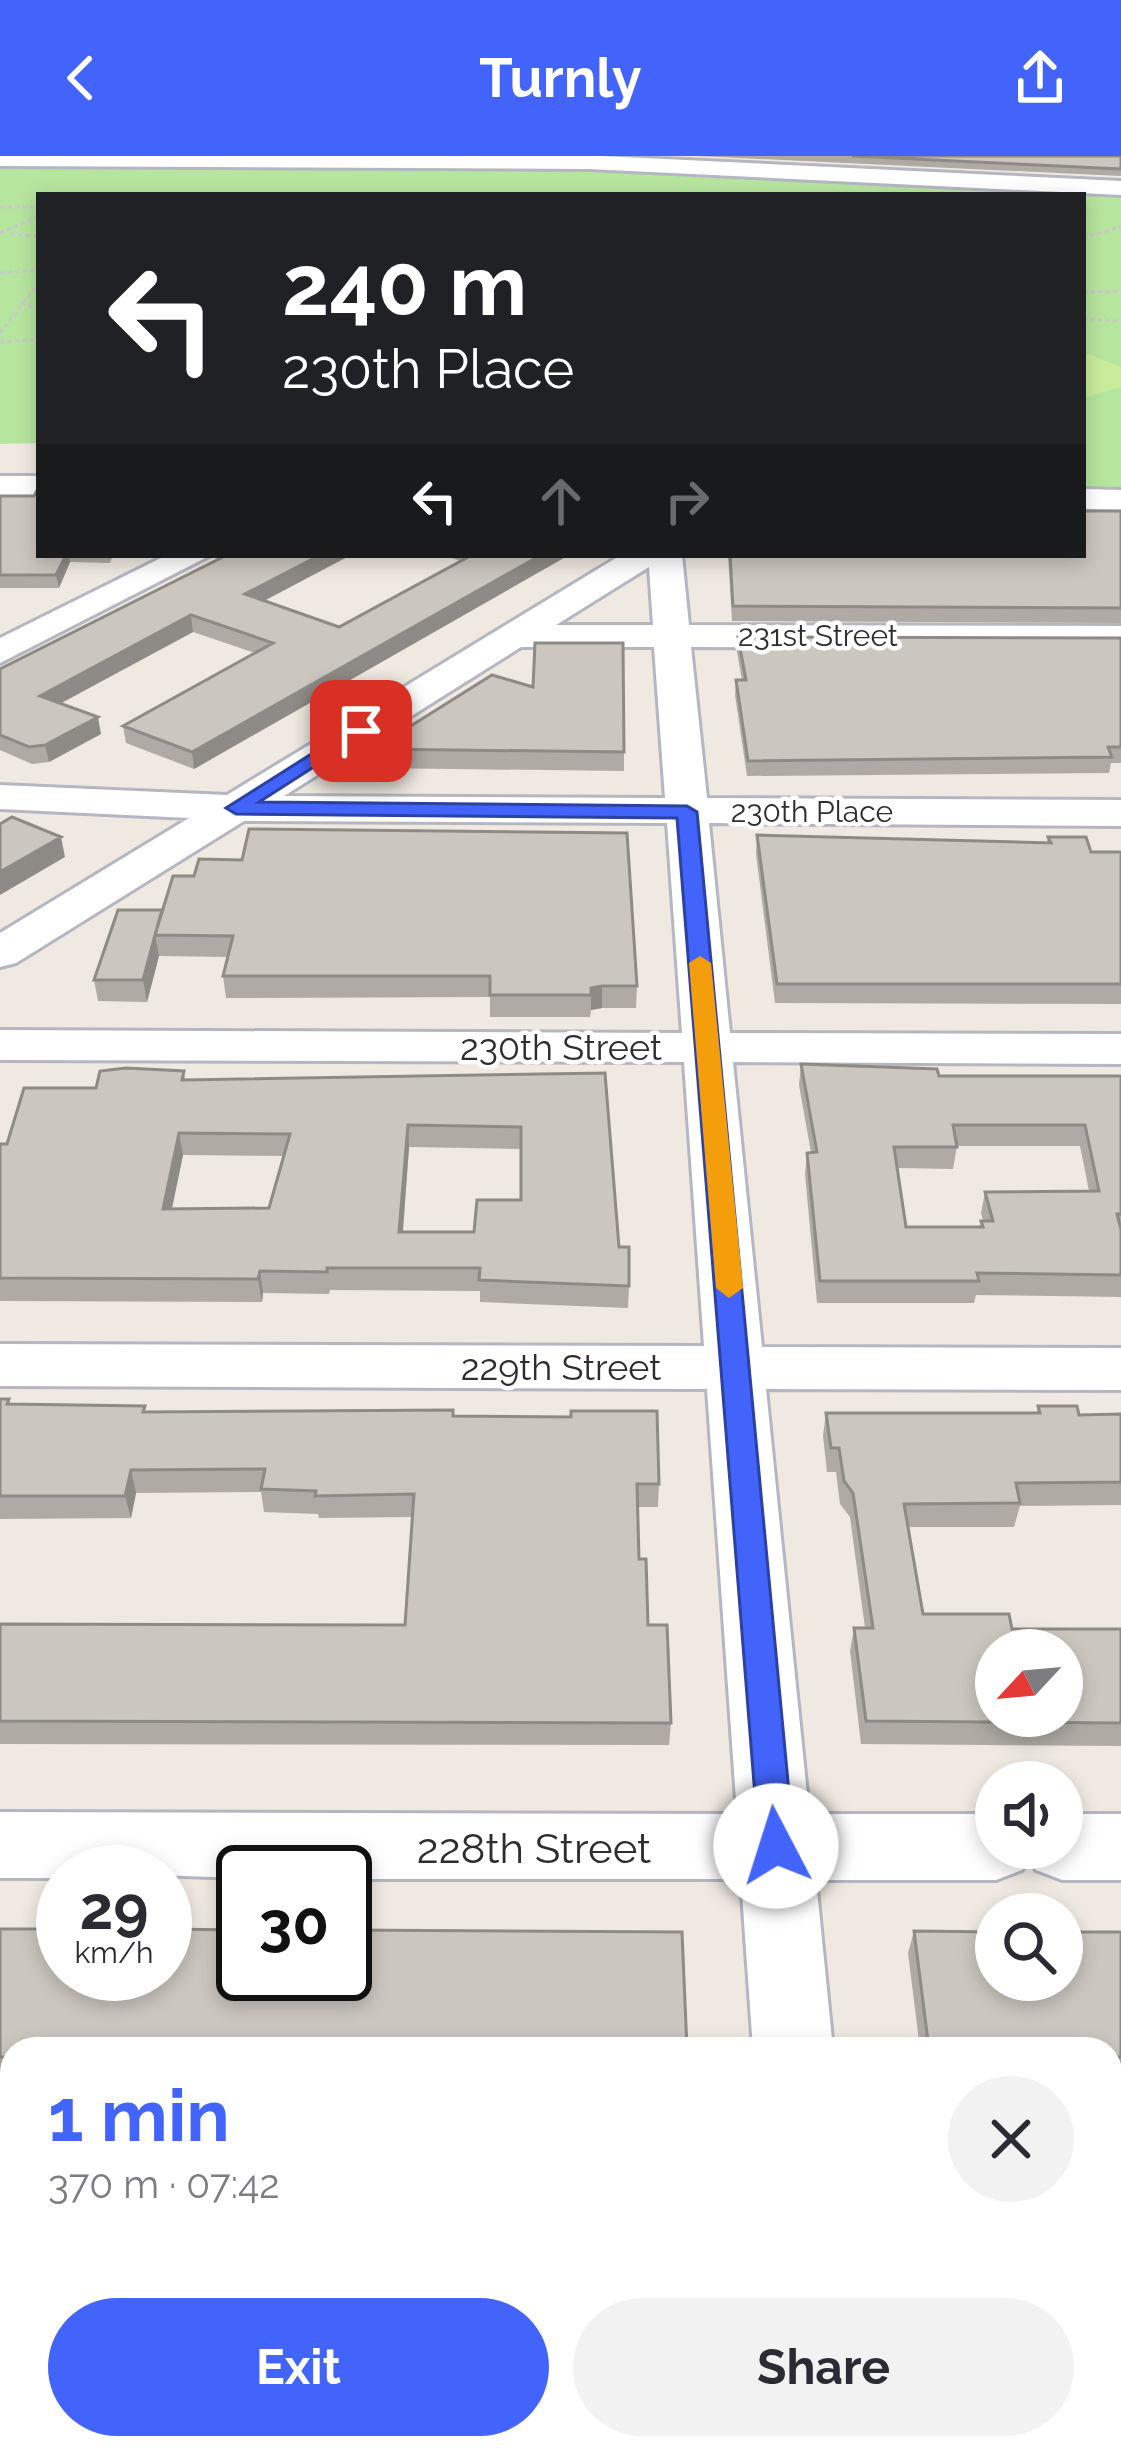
<!DOCTYPE html>
<html lang="en">
<head>
<meta charset="utf-8">
<style>
  body { margin:0; font-family:Raleway,sans-serif; background:#f2f2f3; color:#2b2b33; height:100vh; display:flex; flex-direction:column; font-size:45px; white-space:nowrap }
  * { box-sizing:border-box; margin:0 }
  p { font-size:39px; color:#7c7c81 }
  .icon { flex:none; width:66px; height:66px; fill:none; stroke:currentColor; stroke-width:2; stroke-linecap:round; stroke-linejoin:round }
  .map { position:relative; flex:1; overflow:hidden }
  .side { position:absolute; left:0px; top:1881px; width:1122px; height:423px; display:flex; flex-direction:column; background:#fff; border-radius:36px 36px 0 0; box-shadow:0 6px 18px #0003 }
  .side>* { flex:none }
  .banner { position:absolute; left:36px; top:36px; width:1050px; height:366px; border-radius:0px; box-shadow:0 6px 18px #0003; background:#202124; color:#fff; overflow:hidden }
  .needle { width:78px; rotate:244deg }
  .fabs { position:absolute; left:975px; top:1473px; display:grid; gap:24px }
  .fabs a { display:grid; place-items:center; width:108px; height:108px; border-radius:50%; background:#fff; box-shadow:0 6px 18px #0003; font-size:60px }
  .speed { position:absolute; left:36px; top:1689px; display:flex; gap:24px; font-size:60px; font-weight:700; text-align:center }
  .speed>* { display:grid; place-content:center; width:156px; height:156px; border-radius:50%; background:#fff; box-shadow:0 6px 18px #0003; line-height:1 }
  .speed small { font-size:30px; font-weight:400 }
  .speed .limit { border:6px solid #111; border-radius:18px; background:#fff; color:#111 }
  .pin { position:absolute; display:grid; place-items:center; width:102px; height:102px; color:#fff; margin:-51px; border-radius:24px; box-shadow:0 6px 18px #0006 }
  .me { position:absolute; width:132px; margin:-66px; rotate:355deg; stroke-linejoin:round; filter:drop-shadow(0 0 9px #0008) }
  .turn { display:flex; align-items:center; gap:42px; height:252px; padding:0 48px; font-size:54px }
  .turn .icon { width:156px; height:156px; stroke-width:2.5 }
  .turn b { display:block; font-size:84px; line-height:102px }
  .lanes { display:flex; align-items:center; height:114px; padding:0 48px; background:#0003; justify-content:center; gap:60px; direction:ltr }
  .lanes .off { opacity:.35 }
  .round { display:grid; place-items:center; flex:none; width:126px; height:126px; border-radius:63px; background:#f2f2f3 }
  .head { display:flex; align-items:center; justify-content:space-between; height:204px; padding:0 48px }
  h1 { font-size:72px; font-weight:700; line-height:90px; color:#4264fb }
  .button { display:flex; gap:24px; margin-top:auto; padding:24px 48px }
  .button a { flex:1; height:138px; border-radius:72px; background:#4264fb; color:#fff; font-size:48px; font-weight:700; line-height:138px; text-align:center }
  .button a+a { background:#f2f2f3; color:#2b2b33 }
  header { display:flex; justify-content:space-between; align-items:center; height:156px; padding:0 48px; background:#4264fb; color:#fff; font-size:54px; font-weight:700 }
  .map>svg:first-child { display:block }
</style>
</head>
<body>
<header><svg class="icon" aria-label="back" viewBox="0 0 24 24"><path d="M15 5l-7 7 7 7"/></svg>Turnly<svg class="icon" aria-label="share" viewBox="0 0 24 24"><path d="M12 15V3M7 8l5-5 5 5M5 13v7h14v-7"/></svg></header>
<div class="map">
<svg width="1121" height="2303" viewBox="0 0 1121 2303">
  <rect width="100%" height="100%" fill="#efe9e1"/>
  <!-- green -->
  <path fill="#b6e59e" d="M488,9L1121,38V336L1083,335V39H39V287L0,288V10Z"/>
  <!-- pitch -->
  <path fill="#c9ec9a" d="M1083,196L1121,211V231L1083,242Z"/>
  <g fill="none" stroke-linecap="round" stroke-linejoin="round">
    <defs>
      <path id="minor" d="M0,0H602L1121,25V39L589,13L0,10Z
        M0,320H39V340H0Z
        M1083,333L1121,334V354L1083,353Z
        M167,399H211L0,507V482Z
        M621,399H682L689,469L1121,470V492L691,491L707,642L1121,644V670L709,667L730,877L1121,878V908L733,906L762,1191L1121,1192V1234L766,1233L809,1658H996V1692H1062V1658H1121V1724H1062L1036,1714L1029,1699L1022,1714L996,1724H816L833,1893H753L741,1723H345V1716H243V1722L63,1716V1722H0V1656L737,1658L707,1233L0,1230V1188L704,1190L684,906L0,904V874L682,877L667,667L244,665L16,807L0,811V777L189,662L0,653V629L227,639ZM649,411L653,469H556ZM521,491H654L665,642L284,640Z
        M781,2292H873L874,2303H782Z"/>
    </defs>
    <!-- minor casing -->
    <use href="#minor" stroke="#b4b7c1" stroke-width="6"/>
    <!-- path -->
    <path stroke="#c9c9c9" stroke-width="3" stroke-dasharray="4.5 3" stroke-linecap="butt" d="M0,51H39
      M0,77L39,60
      M11,78L39,80
      M1083,82L1121,71
      M0,117L39,114
      M1083,136L1121,135
      M21,146L39,155
      M1083,163L1121,165
      M0,177L39,127
      M0,186L39,183"/>
    <!-- minor -->
    <use href="#minor" fill="#fff" fill-rule="evenodd"/>
  </g>
  <!-- wall -->
  <path fill="#afaba4" fill-rule="evenodd" d="M696,0H1121V20Z
    M0,340L39,399H113L110,407L70,406L59,432H0Z
    M1121,355V467L732,465L728,399H1083Z
    M227,399L265,445L339,471L461,405L441,399H569L194,613L126,587L123,570L255,497L193,476L60,547L101,578L49,606L32,608L0,594V513Z
    M738,481L1121,482V607H1111L1109,617L747,620L735,539L736,524H742L737,496Z
    M374,593L624,596V615L375,612Z
    M757,679L1047,687L1048,681L1091,696H1121V848L775,847L756,698Z
    M118,754L637,830L636,852H602L591,854L590,861H490V841L226,842L223,820L228,801L159,800L147,846L98,845L94,824Z
    M801,908L939,920H1121V1141L976,1139L974,1147H817L805,1018L807,997L811,996L799,929ZM957,990H1080L1089,1035L985,1036L981,1057L983,1065H981L980,1071H906L897,1012L953,1013Z
    M184,915L185,924L605,917L619,1091L629,1130L628,1152L480,1146V1135L330,1134L329,1138L263,1137L262,1146L0,1145V988H7L96,932ZM409,991L521,993V1044L474,1076H403ZM183,999L284,1000L269,1052L172,1053Z
    M0,1243H9L10,1249L146,1256L453,1260L659,1328L658,1351H638L639,1403L648,1469L671,1567L669,1589L0,1588V1468L405,1469L412,1361L319,1362L318,1358L264,1356L261,1336L136,1337L131,1362L0,1363Z
    M1038,1250L1079,1259L1121,1258V1349L1020,1350L1014,1371H908L923,1458L1012,1473H1121V1590L861,1588L850,1495L854,1472H865L850,1361L840,1348L836,1316H827L823,1280L826,1257H1037Z
    M0,1773L12,1893V1921H0Z
    M914,1775L1121,1776V1922H1110V1893H920L908,1797Z
    M12,2011V2292H705L703,2303H0V2030Z
    M1121,2128V2303H950L949,2292H1110Z"/>
  <!-- shaded-wall -->
  <path fill="#8e8b86" d="M66,399H69L70,406L59,432L56,419Z
    M320,399H351L247,454L245,438Z
    M541,399H569L194,613L192,596Z
    M191,459L193,476L43,557L40,540Z
    M98,561L101,578L49,606L45,589Z
    M61,681L65,701L0,739V716Z
    M155,779L159,800L147,846L143,824Z
    M602,830V852L591,854V832Z
    M408,969L409,991L401,1098L399,1076Z
    M179,977L183,999L167,1075L163,1053Z
    M260,1115L263,1137L262,1146L258,1123Z
    M131,1314L136,1337L131,1362L125,1340Z"/>
  <!-- building -->
  <path fill="#cbc7bf" stroke="#8e8b86" stroke-width="3" fill-rule="evenodd" d="M852,0H1121V13Z
    M39,331V399H66L56,419H0V340H34Z
    M1083,355H1121V452L733,450L730,399H1083Z
    M227,399H320L245,438L339,471L472,399H541L192,596L123,570L273,487L191,459L40,540L98,561L45,589L29,591L0,579V513Z
    M738,481L1121,482V591H1108L1112,601L748,605L736,524H746Z
    M535,487H623L624,596L374,593L492,519L533,531Z
    M12,661L61,681L0,716V668Z
    M249,673L627,677L637,830H602L591,832V839H490V820H223L233,780L155,779L143,824H94L118,754H162L155,779L173,720H194L199,703L242,704Z
    M757,679L1051,687L1048,681H1086L1091,696H1121V828H777Z
    M801,908L937,913L939,920H1121V1058H1117L1121,1073V1119L977,1117L979,1125H820L807,997L817,996ZM953,969H1085L1099,1035L985,1036L993,1065H981L983,1071H906L894,991H957Z
    M126,912L184,915L182,924L605,917L619,1091H629V1130L479,1124L480,1112H327V1116L260,1115L258,1123L0,1122V988H7L24,932H96L100,915ZM408,969L521,971V1044H477L474,1076H399ZM179,977L290,978L269,1052L163,1053Z
    M0,1243H9L7,1248L145,1250L143,1256L453,1254V1260L571,1261V1255H657L659,1328H637L639,1403H646L648,1469H667L671,1567L0,1565V1468L405,1469L414,1338L315,1340L316,1335L261,1333L265,1313L131,1314L125,1340H0Z
    M1038,1250H1077L1079,1259L1121,1258V1326L1016,1327L1020,1347L904,1348L923,1458H1009L1012,1473H1121V1567L866,1565L854,1472H873L853,1337L844,1325L839,1292H831L826,1257H1040ZM996,1494H1062V1560H996Z
    M0,1773H63V1818H165V1773L243,1774V1818H345V1774L682,1776L687,1893H12V1901H0Z
    M914,1775L996,1776V1824H1062V1776H1121V1901H1110V1893H929Z
    M4,2011H12V2290H0V2030Z
    M1110,2128H1121V2292L959,2294V2292H1110Z
    M430,2292H705V2293Z"/>
  <!-- route -->
  <path fill="#4264fb" stroke="#2b41a3" stroke-width="3" d="M354,571L370,575L259,646L687,650L697,656L794,1690L789,1701L776,1706L764,1701L759,1690L677,662L236,658L226,652Z"/>
  <!-- slow -->
  <path fill="#f59e0b" d="M700,800L711,807L743,1132L729,1142L716,1132L689,807Z"/>
  <g text-anchor="middle" stroke-width="9" stroke-linejoin="round" paint-order="stroke">
    <!-- far-street labels -->
    <g font-size="30" fill="#2e2e2e" stroke="#fff">
      <text x="818" y="490">231st Street</text>
      <text x="812" y="666">230th Place</text>
    </g>
    <!-- street labels -->
    <g font-size="36" fill="#2e2e2e" stroke="#fff">
      <text x="561" y="904">230th Street</text>
      <text x="561" y="1224">229th Street</text>
    </g>
    <!-- near-street labels -->
    <g font-size="42" fill="#2e2e2e" stroke="#fff">
      <text x="534" y="1707">228th Street</text>
    </g>
  </g>
</svg>
<div class="fabs">
<a><svg class="needle" viewBox="-14 -14 28 28"><path d="M0-13l5 13h-10z" fill="#e53935"/><path d="M0 13l5-13h-10z" fill="#7c7c81"/></svg></a>
<a><svg class="icon" aria-label="sound" viewBox="0 0 24 24"><path d="M4 9h4l5-4v14l-5-4H4zM17 9q2 3 0 6"/></svg></a>
<a><svg class="icon" aria-label="search" viewBox="0 0 24 24"><circle cx="10" cy="10" r="6"/><path d="M15 15l6 6"/></svg></a>
</div>
<div class="speed"><div>29<small>km/h</small></div><div class="limit">30</div></div>
<div class="pin" style="left:361px;top:575px;background:#d93025"><svg class="icon" aria-label="arrive" viewBox="0 0 24 24"><path d="M6 21V4h12l-3 4 3 4H6"/></svg></div>
<svg class="me" style="left:776px;top:1690px" viewBox="-20 -20 40 40"><circle r="19" fill="#fff"/><path d="M0-13L10 11 0 6-10 11z" fill="#4264fb"/></svg>
<div class="banner">
<div class="turn"><svg class="icon" aria-label="left" viewBox="0 0 24 24"><path d="M17 20v-9H6M10 6l-5 5 5 5"/></svg><div><b>240 m</b>230th Place</div></div>
<div class="lanes"><svg class="icon" aria-label="left" viewBox="0 0 24 24"><path d="M17 20v-9H6M10 6l-5 5 5 5"/></svg><svg class="icon off" aria-label="ahead" viewBox="0 0 24 24"><path d="M12 20V5M6 11l6-6 6 6"/></svg><svg class="icon off" aria-label="right" viewBox="0 0 24 24"><path d="M7 20v-9h11M14 6l5 5-5 5"/></svg></div>
</div>
<section class="side">
<div class="head"><div><h1>1 min</h1><p>370 m · 07:42</p></div><a class="round"><svg class="icon" aria-label="close" viewBox="0 0 24 24"><path d="M6 6l12 12M18 6L6 18"/></svg></a></div>
<div class="button"><a>Exit</a><a>Share</a></div>
</section>
</div>
</body>
</html>
